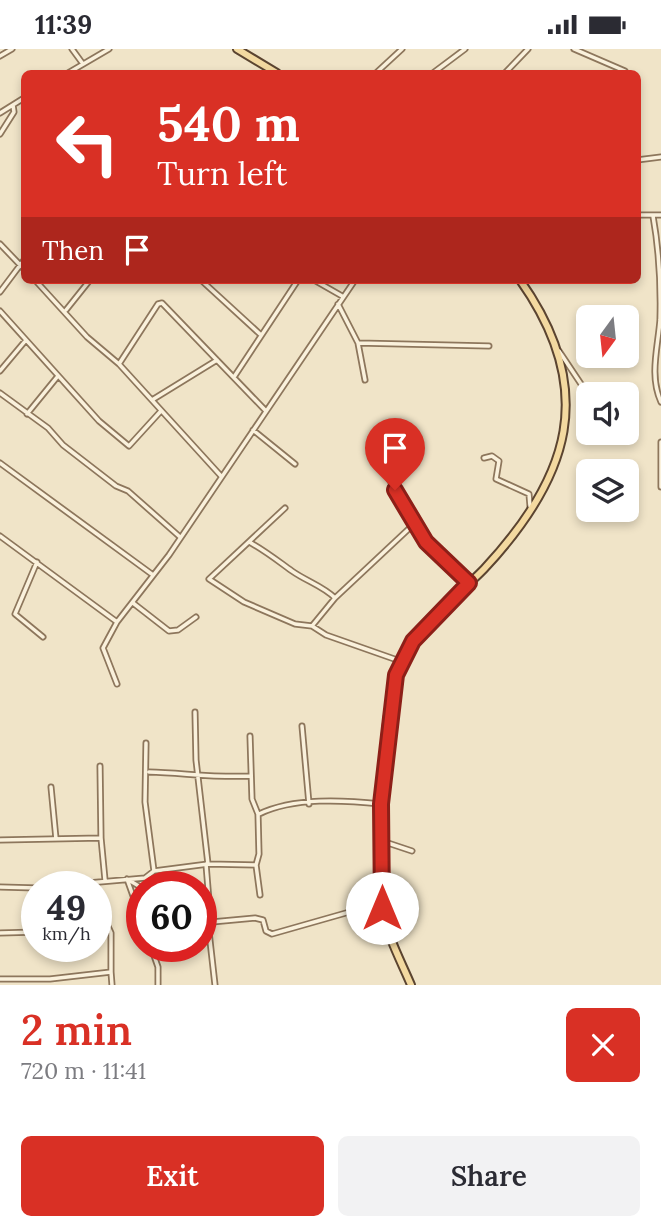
<!DOCTYPE html>
<html lang="en">
<head>
<meta charset="utf-8">
<style>
  body { margin:0; font-family:Lora,serif; background:#f2f2f3; color:#2b2b33; height:100vh; display:flex; flex-direction:column; font-size:26px; white-space:nowrap }
  * { box-sizing:border-box; margin:0 }
  p { font-size:23px; color:#7c7c81 }
  .icon { flex:none; width:38px; height:38px; fill:none; stroke:currentColor; stroke-width:2; stroke-linecap:round; stroke-linejoin:round }
  .map { position:relative; height:936px; overflow:hidden }
  .details { display:flex; flex-direction:column; background:#fff; flex:1 }
  .details>* { flex:none }
  .top-card { position:absolute; left:21px; top:21px; width:620px; height:214px; border-radius:10px; box-shadow:0 4px 10px #0003; background:#d93025; color:#fff; overflow:hidden }
  .needle { width:46px; rotate:195deg }
  .fabs { position:absolute; left:576px; top:256px; display:grid; gap:14px }
  .fabs a { display:grid; place-items:center; width:63px; height:63px; border-radius:10px; background:#fff; box-shadow:0 4px 10px #0003; font-size:35px }
  .speed { position:absolute; left:21px; top:822px; display:flex; gap:14px; font-size:35px; font-weight:700; text-align:center }
  .speed>* { display:grid; place-content:center; width:91px; height:91px; border-radius:50%; background:#fff; box-shadow:0 4px 10px #0003; line-height:1 }
  .speed small { font-size:18px; font-weight:400 }
  .speed .limit { border:10px solid #d22; background:#fff; color:#111 }
  .pin { position:absolute; display:grid; place-items:center; width:60px; height:60px; color:#fff; margin:-72px -30px; border-radius:50% 50% 50% 0; rotate:-45deg; box-shadow:0 0 7px #0007 }
  .pin .icon { rotate:45deg }
  .me { position:absolute; width:77px; margin:-38px; rotate:0deg; stroke-linejoin:round; filter:drop-shadow(0 0 5px #0008) }
  .turn { display:flex; align-items:center; gap:24px; height:147px; padding:0 21px; font-size:32px }
  .turn .icon { width:91px; height:91px; stroke-width:2.5 }
  .turn b { display:block; font-size:49px; line-height:60px }
  .then { display:flex; align-items:center; height:66px; padding:0 21px; background:#0003; gap:14px; font-size:26px }
  .round { display:grid; place-items:center; flex:none; width:74px; height:74px; border-radius:10px; background:#f2f2f3 }
  .head { display:flex; align-items:center; justify-content:space-between; height:119px; padding:0 21px }
  h1 { font-size:42px; font-weight:600; line-height:52px; color:#d93025 }
  .primary-button { display:flex; gap:14px; margin-top:auto; padding:14px 21px }
  .primary-button a { flex:1; height:80px; border-radius:10px; background:#d93025; color:#fff; font-size:28px; font-weight:600; line-height:80px; text-align:center }
  .primary-button a+a { background:#f2f2f3; color:#2b2b33 }
  .status { display:flex; justify-content:space-between; align-items:center; height:49px; padding:0 35px; background:#fff; direction:ltr }
  .status svg { height:19px; fill:currentColor }
  .map>svg:first-child { display:block }
</style>
</head>
<body>
<div class="status"><b>11:39</b><svg viewBox="0 0 49 12"><path d="M0 12V9h3v3zM5 12V6h3v6zM10 12V3h3v9zM15 12V0h3v12zM26 1h20v11H26zM47 4h2v5h-2z"/></svg></div>
<div class="map">
<svg width="661" height="936" viewBox="0 0 661 936">
  <rect width="100%" height="100%" fill="#f0e4c8"/>
  <g fill="none" stroke-linecap="round" stroke-linejoin="round">
    <defs>
      <path id="street" d="M72,0L83,15
        M574,0L625,22
        M0,7L12,0
        M68,24L109,0
        M376,24L402,0
        M433,24L465,0
        M505,24L528,0
        M0,64L24,49
        M0,85L14,63L13,56
        M637,111L661,108
        M637,166H661
        M653,167C659,201 661,236 660,271C658,298 649,327 661,353
        M0,195L24,220
        M35,231L87,288L119,315L221,427
        M201,231L261,286
        M314,231L342,247
        M0,243L24,211
        M338,255L358,294L365,331
        M66,261L90,231
        M0,262L99,372L129,397L160,363
        M358,294L489,297
        M559,302L583,338
        M119,315L158,255L162,254L265,361
        M0,322L26,291
        M234,328L298,231
        M0,344L48,379L63,396L116,437L128,442L180,488
        M152,351L217,311
        M27,365L58,327
        M253,381L295,415
        M661,393V438
        M376,408L426,493L469,534
        M484,409L492,407L499,412L496,430L529,445L530,457
        M0,414L153,526
        M285,459L209,530L244,553L295,575L312,577L326,586L400,612
        M0,487L117,573
        M251,494C267,503 278,512 292,522C306,532 323,537 335,549
        M37,513L15,565L43,588
        M133,554L169,582L178,581L196,568
        M312,577L335,549L415,474
        M117,635L103,599L117,573L169,506L355,231
        M195,663L196,711L208,815
        M302,677L309,755
        M250,687L252,750L258,765L259,805L256,816L260,846
        M146,694L145,753L154,822
        M100,717L101,789
        M149,723C184,724 216,729 251,727
        M51,738L56,790
        M259,765C294,748 344,751 381,755
        M0,791L101,789L105,831
        M382,792L412,802
        M88,834L145,829L154,822L208,815L256,816
        M0,838L37,839
        M42,838L90,833
        M142,839L127,830L142,872
        M201,874L255,869L263,871L266,882L272,885L381,854
        M204,874L209,852L206,815
        M208,874L215,936
        M96,878L107,876
        M0,884L37,883
        M151,898L158,918V936
        M111,923L112,936
        M0,930H50L111,923V884L96,851"/>
      <path id="primary" d="M237,0L277,24
        M411,936C400,910 386,885 382,857C379,839 383,821 382,804C382,753 381,649 404,605C422,571 458,547 484,520C570,428 598,341 520,231"/>
    </defs>
    <!-- street casing -->
    <use href="#street" stroke="#8d765c" stroke-width="7"/>
    <!-- primary casing -->
    <use href="#primary" stroke="#5b4430" stroke-width="10"/>
    <!-- street -->
    <use href="#street" stroke="#faf1dc" stroke-width="3.5"/>
    <!-- primary -->
    <use href="#primary" stroke="#f3d9a0" stroke-width="6"/>
  </g>
  <g fill="none" stroke-linecap="round" stroke-linejoin="round">
    <defs>
      <path id="route" d="M382,859L381,755L396,626L413,592L469,534L426,493L395,441"/>
    </defs>
    <!-- route casing -->
    <use href="#route" stroke="#8d1f18" stroke-width="18"/>
    <!-- route -->
    <use href="#route" stroke="#d93025" stroke-width="12"/>
  </g>
</svg>
<div class="fabs">
<a><svg class="needle" viewBox="-14 -14 28 28"><path d="M0-13l5 13h-10z" fill="#e53935"/><path d="M0 13l5-13h-10z" fill="#7c7c81"/></svg></a>
<a><svg class="icon" aria-label="sound" viewBox="0 0 24 24"><path d="M4 9h4l5-4v14l-5-4H4zM17 9q2 3 0 6"/></svg></a>
<a><svg class="icon" aria-label="layers" viewBox="0 0 24 24"><path d="M12 4l9 5-9 5-9-5zM3 14l9 5 9-5"/></svg></a>
</div>
<div class="speed"><div>49<small>km/h</small></div><div class="limit">60</div></div>
<div class="pin" style="left:395px;top:441px;background:#d93025"><svg class="icon" aria-label="arrive" viewBox="0 0 24 24"><path d="M6 21V4h12l-3 4 3 4H6"/></svg></div>
<svg class="me" style="left:382px;top:859px" viewBox="-20 -20 40 40"><circle r="19" fill="#fff"/><path d="M0-13L10 11 0 6-10 11z" fill="#d93025"/></svg>
<div class="top-card">
<div class="turn"><svg class="icon" aria-label="left" viewBox="0 0 24 24"><path d="M17 20v-9H6M10 6l-5 5 5 5"/></svg><div><b>540 m</b>Turn left</div></div>
<div class="then">Then<svg class="icon" aria-label="arrive" viewBox="0 0 24 24"><path d="M6 21V4h12l-3 4 3 4H6"/></svg></div>
</div>
</div>
<section class="details">
<div class="head"><div><h1>2 min</h1><p>720 m · 11:41</p></div><a class="round" style="background:#d93025;color:#fff"><svg class="icon" aria-label="close" viewBox="0 0 24 24"><path d="M6 6l12 12M18 6L6 18"/></svg></a></div>
<div class="primary-button"><a>Exit</a><a>Share</a></div>
</section>
</body>
</html>
